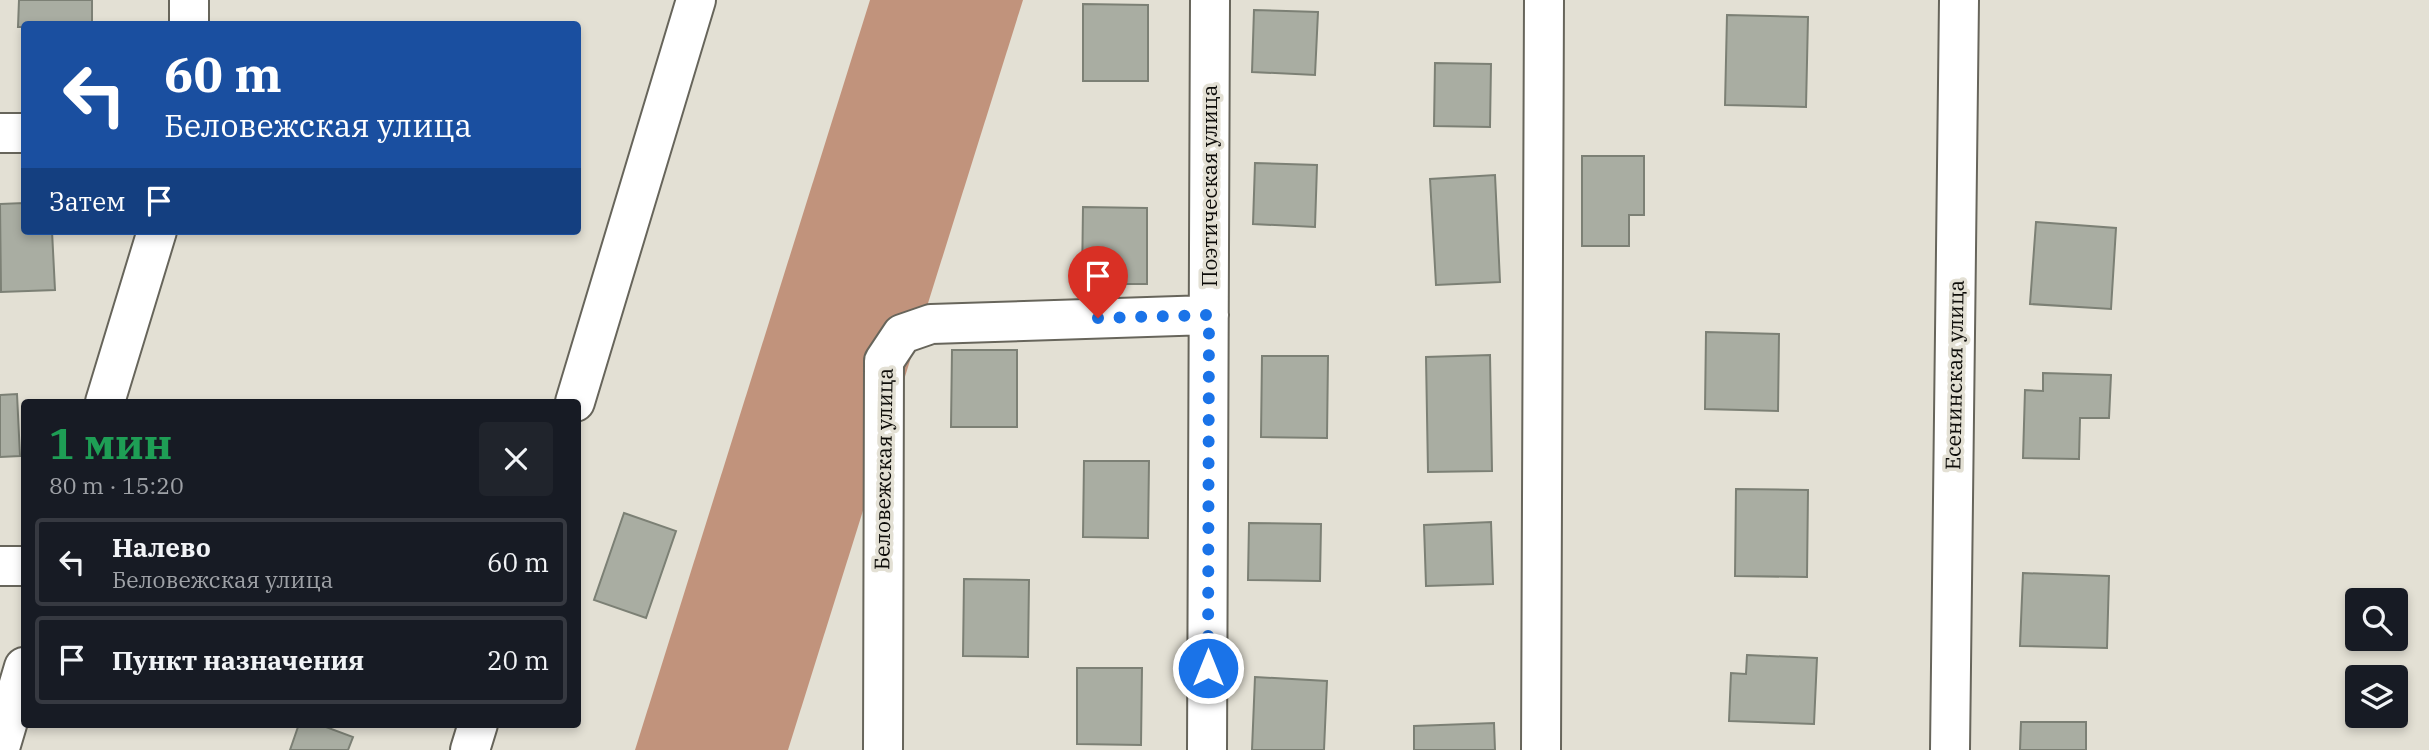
<!DOCTYPE html>
<html lang="ru">
<head>
<meta charset="utf-8">
<style>
  body { margin:0; font-family:"IBM Plex Serif",serif; background:#20242c; color:#f1f3f6; height:100vh; display:flex; flex-direction:column; font-size:26px; white-space:nowrap }
  * { box-sizing:border-box; margin:0 }
  p { font-size:23px; color:#9ea1a6 }
  .icon { flex:none; width:38px; height:38px; fill:none; stroke:currentColor; stroke-width:2; stroke-linecap:round; stroke-linejoin:round }
  .map { position:relative; flex:1; overflow:hidden }
  .panel { position:absolute; left:21px; top:399px; width:560px; height:329px; display:flex; flex-direction:column; background:#171b24; border-radius:7px; box-shadow:0 4px 10px #0003 }
  .panel>* { flex:none }
  .hud { position:absolute; left:21px; top:21px; width:560px; height:214px; border-radius:7px; box-shadow:0 4px 10px #0003; background:#1a4fa0; color:#fff; overflow:hidden }
  .buttons { position:absolute; left:2345px; top:588px; display:grid; gap:14px }
  .buttons a { display:grid; place-items:center; width:63px; height:63px; border-radius:7px; background:#171b24; box-shadow:0 4px 10px #0003; font-size:35px }
  .pin { position:absolute; display:grid; place-items:center; width:60px; height:60px; color:#fff; margin:-72px -30px; border-radius:50% 50% 50% 0; rotate:-45deg; box-shadow:0 0 7px #0007 }
  .pin .icon { rotate:45deg }
  .me { position:absolute; width:77px; margin:-38px; rotate:0deg; stroke-linejoin:round; filter:drop-shadow(0 0 5px #0008) }
  .turn { display:flex; align-items:center; gap:24px; height:147px; padding:0 28px; font-size:32px }
  .turn .icon { width:91px; height:91px; stroke-width:2.5 }
  .turn b { display:block; font-size:49px; line-height:60px }
  .then { display:flex; align-items:center; height:66px; padding:0 28px; background:#0003; gap:14px; font-size:26px }
  .round { display:grid; place-items:center; flex:none; width:74px; height:74px; border-radius:7px; background:#20242c }
  .overview { display:flex; align-items:center; justify-content:space-between; height:119px; padding:0 28px }
  h1 { font-size:42px; font-weight:700; line-height:52px; color:#1e9e55 }
  ul { padding:0; list-style:none }
  li { display:flex; align-items:center; gap:21px; height:88px; margin:0 14px 10px; padding:0 14px; border:4px solid #363941; border-radius:7px }
  li div { flex:1 }
  li b { display:block; font-size:26px }
  li em { font-style:normal }
  .map>svg:first-child { display:block }
</style>
</head>
<body>
<div class="map">
<svg width="2429" height="750" viewBox="0 0 2429 750">
  <rect width="100%" height="100%" fill="#e3e0d4"/>
  <!-- forest -->
  <path fill="#c1937c" d="M870,0H1023L788,750H635Z"/>
  <!-- building -->
  <path fill="#a9ada2" stroke="#7c8075" stroke-width="2" d="M19,0H92V24H24V27H18Z
    M1083,4L1148,5V81H1083Z
    M1254,10L1318,12L1315,75L1252,72Z
    M1727,15L1808,17L1806,107L1725,105Z
    M1435,63L1491,64L1490,127L1434,126Z
    M1582,156H1644V215H1629V246H1582Z
    M1255,163L1317,165L1315,227L1253,224Z
    M1495,175L1500,282L1436,285L1430,179Z
    M24,203V231H52L55,290L1,292L0,204Z
    M1083,207L1147,208V284H1082Z
    M2036,222L2116,228L2111,309L2030,304Z
    M1706,332L1779,334L1778,411L1705,409Z
    M952,350H1017V427H951Z
    M1490,355L1492,471L1428,472L1426,357Z
    M1262,356H1328L1327,438L1261,437Z
    M2043,373L2111,375L2109,418H2080L2079,459L2023,458L2025,390L2043,391Z
    M17,394L20,456L0,457V395Z
    M1084,461H1149L1148,538L1083,537Z
    M1736,489L1808,490L1807,577L1735,576Z
    M624,513L676,531L646,618L594,600Z
    M1491,522L1493,584L1426,586L1424,525Z
    M1249,523L1321,524L1320,581L1248,580Z
    M2023,573L2109,576L2107,648L2020,646Z
    M964,579L1029,580L1028,657L963,656Z
    M1747,655L1817,658L1814,724L1729,721L1731,673L1746,674Z
    M1077,668H1142L1141,745L1077,744Z
    M1255,677L1327,681L1324,750H1252Z
    M2021,722H2086V750H2020Z
    M1494,723L1495,750H1414V726Z
    M299,724H318L353,737L348,750H290Z"/>
  <g fill="none" stroke-linecap="round" stroke-linejoin="round">
    <defs>
      <path id="minor" d="M189,24V0
        M0,133H24
        M105,402L157,231
        M575,402L696,0
        M0,566H24
        M0,748L24,667
        M470,750L478,724
        M883,750L884,361L902,334L931,324L1209,315
        M1207,750L1210,0
        M1541,750L1544,0
        M1950,750L1959,0"/>
    </defs>
    <!-- minor casing -->
    <use href="#minor" stroke="#67655b" stroke-width="42"/>
    <!-- minor -->
    <use href="#minor" stroke="#fff" stroke-width="38"/>
  </g>
  <g fill="none" stroke-linecap="round" stroke-linejoin="round">
    <!-- route -->
    <path stroke="#1a73e8" stroke-width="12" stroke-dasharray="0 21.6" d="M1098,318L1209,315L1208,668"/>
  </g>
  <g text-anchor="middle" stroke-width="7" stroke-linejoin="round" paint-order="stroke">
    <!-- street labels -->
    <g font-size="21" fill="#0c0b08" stroke="#e3e0d4">
      <text transform="translate(1210 186) rotate(-90)" y="7">Поэтическая улица</text>
      <text transform="translate(1955 375) rotate(-89)" y="7">Есенинская улица</text>
      <text transform="translate(884 469) rotate(-89)" y="7">Беловежская улица</text>
    </g>
  </g>
</svg>
<div class="buttons">
<a><svg class="icon" aria-label="search" viewBox="0 0 24 24"><circle cx="10" cy="10" r="6"/><path d="M15 15l6 6"/></svg></a>
<a><svg class="icon" aria-label="layers" viewBox="0 0 24 24"><path d="M12 4l9 5-9 5-9-5zM3 14l9 5 9-5"/></svg></a>
</div>
<div class="pin" style="left:1098px;top:318px;background:#d93025"><svg class="icon" aria-label="arrive" viewBox="0 0 24 24"><path d="M6 21V4h12l-3 4 3 4H6"/></svg></div>
<svg class="me" style="left:1208px;top:668px" viewBox="-20 -20 40 40"><circle r="17" fill="#1a73e8" stroke="#fff" stroke-width="3"/><path d="M0-11L8 9 0 5-8 9z" fill="#fff"/></svg>
<div class="hud">
<div class="turn"><svg class="icon" aria-label="left" viewBox="0 0 24 24"><path d="M17 20v-9H6M10 6l-5 5 5 5"/></svg><div><b>60 m</b>Беловежская улица</div></div>
<div class="then">Затем<svg class="icon" aria-label="arrive" viewBox="0 0 24 24"><path d="M6 21V4h12l-3 4 3 4H6"/></svg></div>
</div>
<section class="panel">
<div class="overview"><div><h1>1 мин</h1><p>80 m · 15:20</p></div><a class="round"><svg class="icon" aria-label="close" viewBox="0 0 24 24"><path d="M6 6l12 12M18 6L6 18"/></svg></a></div>
<ul>
<li><svg class="icon" aria-label="left" viewBox="0 0 24 24"><path d="M17 20v-9H6M10 6l-5 5 5 5"/></svg><div><b>Налево</b><p>Беловежская улица</p></div><em>60 m</em></li>
<li><svg class="icon" aria-label="arrive" viewBox="0 0 24 24"><path d="M6 21V4h12l-3 4 3 4H6"/></svg><div><b>Пункт назначения</b></div><em>20 m</em></li>
</ul>
</section>
</div>
</body>
</html>
